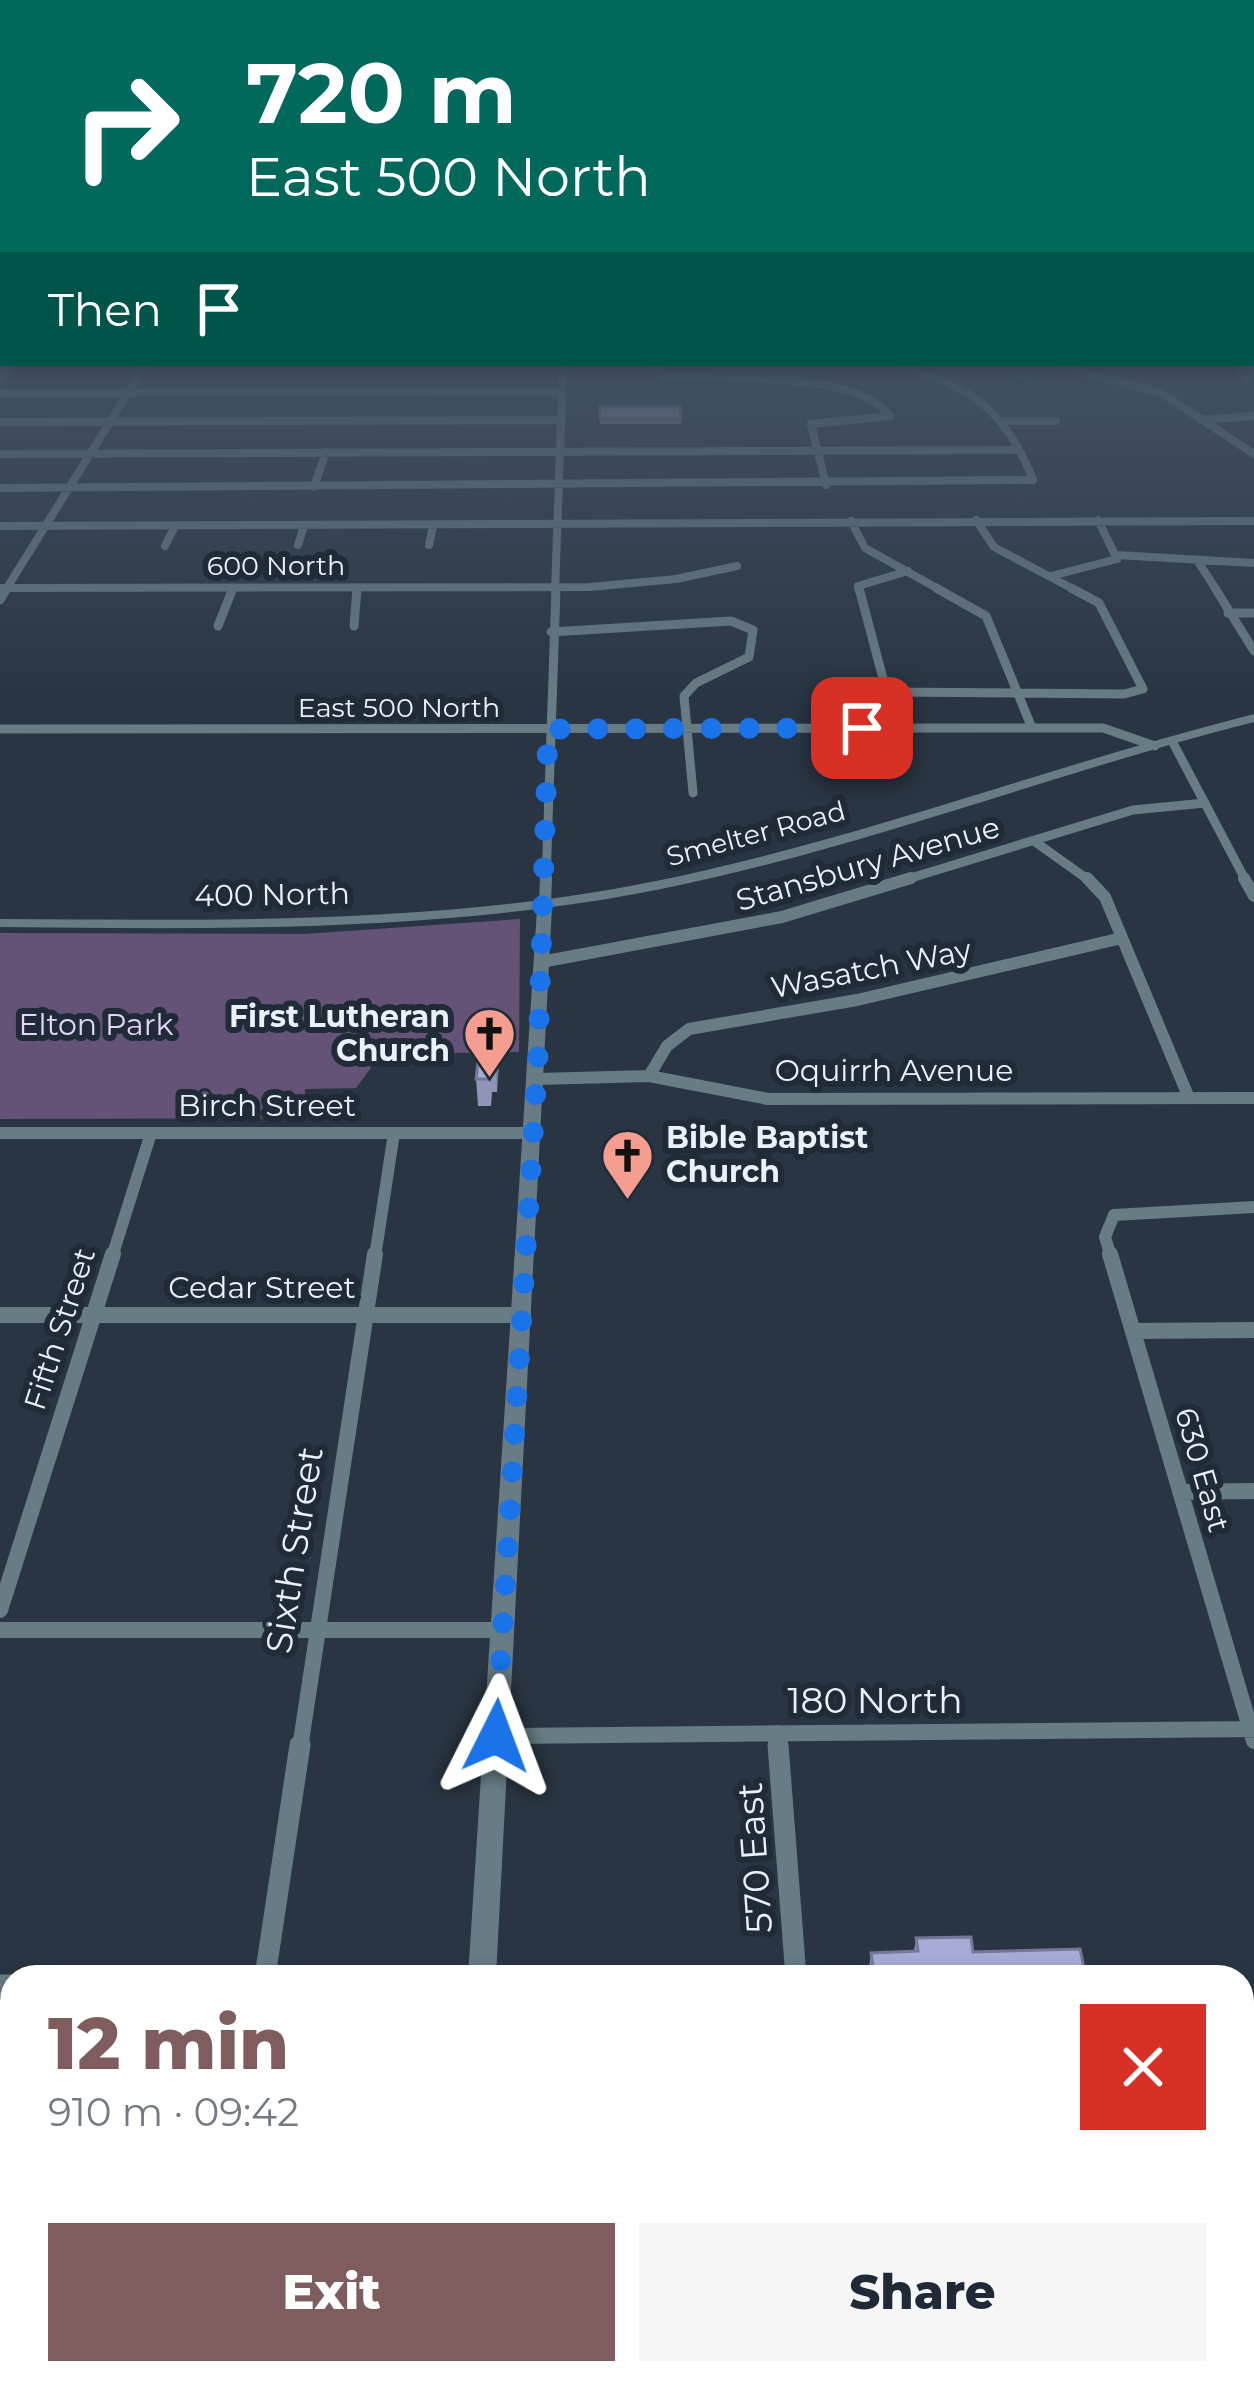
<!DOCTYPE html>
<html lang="en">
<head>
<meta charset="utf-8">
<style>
  body { margin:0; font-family:Montserrat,sans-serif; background:#f6f6f7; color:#1f2937; height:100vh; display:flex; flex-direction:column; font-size:45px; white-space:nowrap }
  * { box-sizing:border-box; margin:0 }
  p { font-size:39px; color:#747a83 }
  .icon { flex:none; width:66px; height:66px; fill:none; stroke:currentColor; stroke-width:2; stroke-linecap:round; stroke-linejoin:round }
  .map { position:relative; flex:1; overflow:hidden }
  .panel { position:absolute; left:0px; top:1965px; width:1254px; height:420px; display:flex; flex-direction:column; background:#fff; border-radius:36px 36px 0 0; box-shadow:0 6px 18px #0003 }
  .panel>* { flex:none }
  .guide { position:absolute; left:0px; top:0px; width:1254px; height:366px; box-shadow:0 6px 18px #0003; background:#00695c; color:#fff; overflow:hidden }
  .pin { position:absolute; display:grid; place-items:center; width:102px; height:102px; color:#fff; margin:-51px; border-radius:24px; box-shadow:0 6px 18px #0006 }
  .me { position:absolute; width:132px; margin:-66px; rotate:3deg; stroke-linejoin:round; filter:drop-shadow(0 0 9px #0008) }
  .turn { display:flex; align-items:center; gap:42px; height:252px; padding:0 48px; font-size:54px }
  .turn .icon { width:156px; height:156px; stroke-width:2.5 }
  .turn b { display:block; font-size:84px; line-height:102px }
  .then { display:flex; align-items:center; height:114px; padding:0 48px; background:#0003; gap:24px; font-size:45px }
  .round { display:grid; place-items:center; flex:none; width:126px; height:126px; border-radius:0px; background:#f6f6f7 }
  .overview { display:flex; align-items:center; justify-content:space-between; height:204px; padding:0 48px }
  h1 { font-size:72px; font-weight:800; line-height:90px; color:#7f5d5f }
  .cta { display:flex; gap:24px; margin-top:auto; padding:24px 48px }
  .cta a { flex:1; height:138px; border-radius:0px; background:#7f5d5f; color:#fff; font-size:48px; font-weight:800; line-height:138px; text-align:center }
  .cta a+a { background:#f6f6f7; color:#1f2937 }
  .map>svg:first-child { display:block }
</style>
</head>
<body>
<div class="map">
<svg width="1254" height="2385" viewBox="0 0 1254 2385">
  <rect width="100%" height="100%" fill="#293542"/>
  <!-- green -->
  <path fill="#655377" d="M520,919L519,1052L381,1054L356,1088L305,1089V1118L0,1119V933L304,934Z"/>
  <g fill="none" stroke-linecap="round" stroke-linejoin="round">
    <!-- stream -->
    <path stroke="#246061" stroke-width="3" d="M993,367L1044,385"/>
    <!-- minor-far4 -->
    <path stroke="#677c84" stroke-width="8" d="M655,367L665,378C720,379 856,370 890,416L811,424L826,485
      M1061,367L1160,392L1254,454
      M1236,367L1247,380
      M0,381L11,367
      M0,393L562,391
      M1201,420L1254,416
      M1004,421H1056
      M0,422L561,420
      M0,454L1019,450
      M314,487L326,452
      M0,488L1033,480C1007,412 969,383 899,367
      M976,520L994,547L1077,591
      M851,521L865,548L942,591
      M0,526L1254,521
      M298,545L304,526
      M429,545L433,526
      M165,546L175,526
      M1117,555L1254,563
      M1199,563L1217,591
      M1051,576L1117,559L1098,520
      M0,588L590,587L676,579L737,566
      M5,591L144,367
      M555,591L563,367
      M859,591L858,586L908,571"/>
    <!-- minor-far3 -->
    <path stroke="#677c84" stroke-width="9" d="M859,588L885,686L893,692L1124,694L1143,689L1099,603L1071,588
      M936,588L986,616L1032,728
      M1215,588L1254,651
      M0,600L7,588
      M1228,613H1254
      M218,626L233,588
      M354,626L357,588
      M551,632L731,621L753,630L749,657L696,683L684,696L693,793
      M820,728L825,755
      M0,729L1103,728L1155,746
      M1172,741L1246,881
      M1034,841L1090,881
      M546,881L556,588
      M901,881L1133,810L1205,803"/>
    <!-- minor-far2 -->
    <path stroke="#677c84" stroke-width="12" d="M1087,878L1105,897L1189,1098
      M1244,878L1254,896
      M545,904L546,878
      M541,962L782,917L911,878
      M649,1076L667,1046L689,1029L857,1000L1122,938
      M537,1079L649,1076L768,1099L1254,1098
      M0,1133H534
      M112,1257L151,1133
      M375,1257L394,1133
      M1111,1257L1105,1237L1114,1215L1254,1207"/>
    <!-- minor-far1 -->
    <path stroke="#677c84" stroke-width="16" d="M1110,1254L1254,1741
      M0,1315H523
      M1133,1331L1254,1330
      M1180,1492L1254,1491
      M0,1610L113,1254
      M0,1630H502
      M777,1733L778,1748
      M496,1736L1254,1729
      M300,1748L375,1254"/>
    <!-- minor -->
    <path stroke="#677c84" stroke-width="21" d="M778,1745L796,1977
      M265,1977L300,1745
      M0,1985H12
      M202,2385L204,2373"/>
    <!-- tertiary -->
    <path fill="#677c84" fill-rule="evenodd" d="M1254,714V722C1021,781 792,877 552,907L496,1977H468L537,909C359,931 179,929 0,927V919C217,920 437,925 651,882C855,841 1052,765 1254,714Z
      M443,2373H475V2385H443Z"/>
  </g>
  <!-- wall -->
  <path fill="#8f94b8" d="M600,407H680L681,424H600Z
    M498,1040L497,1092H492L491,1106H478L476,1079Z
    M916,1938L973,1952L1080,1949L868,1975L871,1953L914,1951Z"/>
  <!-- shaded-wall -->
  <path fill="#747896" d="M498,1040L499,1067L497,1092L496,1065Z"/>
  <!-- building -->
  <path fill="#a6acd6" stroke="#747896" stroke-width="3" d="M600,407H680L681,419H600Z
    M481,1036L498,1040L496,1065H491L490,1079H476Z
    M971,1937L973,1952L1080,1949L1086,1977H860V1975L874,1974L871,1953L918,1951L916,1938Z
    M527,2373H712V2385H527Z"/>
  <!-- sky -->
  <linearGradient id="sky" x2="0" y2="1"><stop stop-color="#171d24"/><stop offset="0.52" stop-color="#435165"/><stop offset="1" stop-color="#435165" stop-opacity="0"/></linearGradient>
  <rect width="1254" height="701" fill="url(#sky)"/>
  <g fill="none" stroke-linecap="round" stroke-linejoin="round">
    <!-- route -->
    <path stroke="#1a73e8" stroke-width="21" stroke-dasharray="0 37.8" d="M496,1736L538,1056L548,729L862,728"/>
  </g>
  <!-- icons -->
  <defs>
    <symbol id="church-pin" viewBox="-11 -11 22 30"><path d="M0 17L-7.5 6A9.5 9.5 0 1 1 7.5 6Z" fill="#f59d8f" stroke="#202b38"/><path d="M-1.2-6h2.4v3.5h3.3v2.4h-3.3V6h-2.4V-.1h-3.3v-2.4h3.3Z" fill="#111"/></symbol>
  </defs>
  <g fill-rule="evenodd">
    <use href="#church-pin" x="460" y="1004" width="59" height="81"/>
    <use href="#church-pin" x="598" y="1126" width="59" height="81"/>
  </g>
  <g text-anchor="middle" stroke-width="12" stroke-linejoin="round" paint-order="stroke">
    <!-- far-street labels -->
    <g font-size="27" fill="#eaf1fa" stroke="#202b38">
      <text x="276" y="575">600 North</text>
      <text x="399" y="717">East 500 North</text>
      <text transform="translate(756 834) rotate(-15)" y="9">Smelter Road</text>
    </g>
    <!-- street labels -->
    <g font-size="30" fill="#eaf1fa" stroke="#202b38">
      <text transform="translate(868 864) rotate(-16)" y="10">Stansbury Avenue</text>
      <text transform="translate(272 895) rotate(-1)" y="10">400 North</text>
      <text transform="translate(871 969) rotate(-11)" y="10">Wasatch Way</text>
      <text x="894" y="1081">Oquirrh Avenue</text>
      <text x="267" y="1116">Birch Street</text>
      <text x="262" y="1298">Cedar Street</text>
      <text transform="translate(60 1329) rotate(-72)" y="10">Fifth Street</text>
      <text transform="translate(1202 1470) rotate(74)" y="10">630 East</text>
    </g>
    <!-- poi labels -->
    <g font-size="30" font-weight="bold" fill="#eaf1fa" stroke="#202b38" text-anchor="end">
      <text x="450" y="1027">First Lutheran<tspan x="450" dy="34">Church</tspan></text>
      <text x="666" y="1148" text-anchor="start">Bible Baptist<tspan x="666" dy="34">Church</tspan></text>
    </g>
    <!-- park labels -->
    <g font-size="30" fill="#e5d3f9" stroke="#202b38">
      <text x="96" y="1035">Elton Park</text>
    </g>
    <!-- near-street labels -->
    <g font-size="36" fill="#eaf1fa" stroke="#202b38">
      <text transform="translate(294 1550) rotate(-81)" y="13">Sixth Street</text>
      <text x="875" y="1713">180 North</text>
      <text transform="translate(754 1858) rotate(-94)" y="13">570 East</text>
    </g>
  </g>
</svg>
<div class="pin" style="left:862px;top:728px;background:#d93025"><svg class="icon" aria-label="arrive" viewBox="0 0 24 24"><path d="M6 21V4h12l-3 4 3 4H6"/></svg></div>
<svg class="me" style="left:496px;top:1736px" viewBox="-20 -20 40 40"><path d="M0-17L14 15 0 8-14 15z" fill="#1a73e8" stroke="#fff" stroke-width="4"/></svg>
<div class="guide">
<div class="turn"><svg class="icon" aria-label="right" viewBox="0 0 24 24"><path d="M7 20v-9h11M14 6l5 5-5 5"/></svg><div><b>720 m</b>East 500 North</div></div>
<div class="then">Then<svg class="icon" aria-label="arrive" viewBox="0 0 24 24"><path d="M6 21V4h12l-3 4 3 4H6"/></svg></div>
</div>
<section class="panel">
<div class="overview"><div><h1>12 min</h1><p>910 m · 09:42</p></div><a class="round" style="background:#d93025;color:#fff"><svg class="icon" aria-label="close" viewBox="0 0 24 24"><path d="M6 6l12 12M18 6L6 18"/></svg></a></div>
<div class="cta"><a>Exit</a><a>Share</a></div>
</section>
</div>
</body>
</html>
